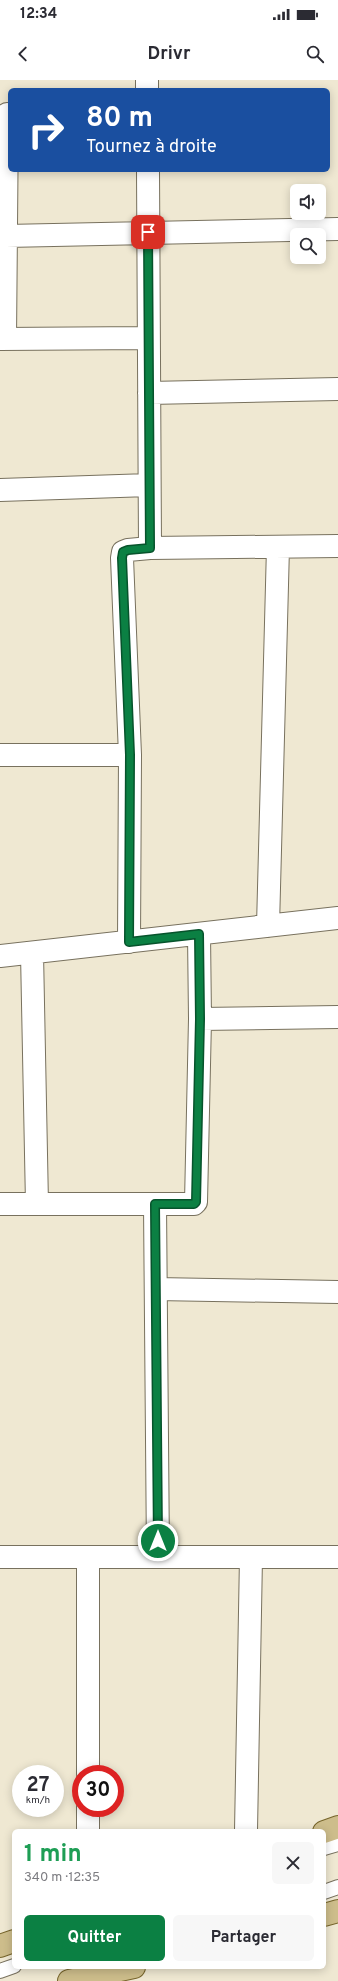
<!DOCTYPE html>
<html lang="fr">
<head>
<meta charset="utf-8">
<style>
  body { margin:0; font-family:Overpass,sans-serif; background:#f7f7f7; color:#2b2b33; height:100vh; display:flex; flex-direction:column; font-size:15px; white-space:nowrap }
  * { box-sizing:border-box; margin:0 }
  p { font-size:13px; color:#7c7c81 }
  .icon { flex:none; width:22px; height:22px; fill:none; stroke:currentColor; stroke-width:2; stroke-linecap:round; stroke-linejoin:round }
  .map { position:relative; flex:1; overflow:hidden }
  .drawer { position:absolute; left:12px; top:1749px; width:314px; height:140px; display:flex; flex-direction:column; background:#fff; border-radius:6px; box-shadow:0 2px 10px #0003 }
  .drawer>* { flex:none }
  .banner { position:absolute; left:8px; top:8px; width:322px; height:84px; border-radius:6px; box-shadow:0 2px 10px #0003; background:#1a4fa0; color:#fff; overflow:hidden }
  .controls { position:absolute; left:290px; top:104px; display:grid; gap:8px }
  .controls a { display:grid; place-items:center; width:36px; height:36px; border-radius:6px; background:#fff; box-shadow:0 2px 10px #0003; font-size:20px }
  .speed { position:absolute; left:12px; top:1685px; display:flex; gap:8px; font-size:20px; font-weight:700; text-align:center }
  .speed>* { display:grid; place-content:center; width:52px; height:52px; border-radius:50%; background:#fff; box-shadow:0 2px 10px #0003; line-height:1 }
  .speed small { font-size:10px; font-weight:400 }
  .speed .limit { border:6px solid #d22; background:#fff; color:#111 }
  .pin { position:absolute; display:grid; place-items:center; width:34px; height:34px; color:#fff; margin:-17px; border-radius:8px; box-shadow:0 2px 6px #0006 }
  .me { position:absolute; width:44px; margin:-22px; rotate:0deg; stroke-linejoin:round; filter:drop-shadow(0 0 3px #0008) }
  .turn { display:flex; align-items:center; gap:14px; height:84px; padding:0 12px; font-size:18px }
  .turn .icon { width:52px; height:52px; stroke-width:2.5 }
  .turn b { display:block; font-size:28px; line-height:34px }
  .round { display:grid; place-items:center; flex:none; width:42px; height:42px; border-radius:6px; background:#f7f7f7 }
  .summary { display:flex; align-items:center; justify-content:space-between; height:68px; padding:0 12px }
  h1 { font-size:24px; font-weight:700; line-height:30px; color:#1e9e55 }
  .button { display:flex; gap:8px; margin-top:auto; padding:8px 12px }
  .button a { flex:1; height:46px; border-radius:6px; background:#0b8043; color:#fff; font-size:16px; font-weight:700; line-height:46px; text-align:center }
  .button a+a { background:#f7f7f7; color:#2b2b33 }
  .status { display:flex; justify-content:space-between; align-items:center; height:28px; padding:0 20px; background:#fff; direction:ltr }
  .status svg { height:11px; fill:currentColor }
  header { display:flex; justify-content:space-between; align-items:center; height:52px; padding:0 12px; background:#fff; font-size:18px; font-weight:700 }
  .map>svg:first-child { display:block }
</style>
</head>
<body>
<div class="status"><b>12:34</b><svg viewBox="0 0 49 12"><path d="M0 12V9h3v3zM5 12V6h3v6zM10 12V3h3v9zM15 12V0h3v12zM26 1h20v11H26zM47 4h2v5h-2z"/></svg></div>
<header><svg class="icon" aria-label="back" viewBox="0 0 24 24"><path d="M15 5l-7 7 7 7"/></svg>Drivr<svg class="icon" aria-label="search" viewBox="0 0 24 24"><circle cx="10" cy="10" r="6"/><path d="M15 15l6 6"/></svg></header>
<div class="map">
<svg width="338" height="1901" viewBox="0 0 338 1901">
  <rect width="100%" height="100%" fill="#efe8d2"/>
  <g fill="none" stroke-linecap="round" stroke-linejoin="round">
    <defs>
      <path id="service" d="M324,1768L338,1764
        M324,1812L338,1807
        M0,1891L14,1886"/>
      <path id="minor" d="M147,0V10
        M148,90L150,468
        M6,156L338,149
        M0,259L148,258
        M5,259L7,34
        M149,313L338,309
        M0,410L149,405
        M0,675H130
        M268,846L278,467
        M129,862L130,675L122,478L123,472L128,470L150,468L338,466
        M32,873L37,1124
        M0,876L338,838
        M200,939L338,937
        M0,1124H194L196,1122L200,939L199,854
        M155,1124L158,1477
        M156,1209L338,1212
        M0,1477H338
        M88,1694V1477
        M88,1751V1728
        M246,1751L251,1477"/>
      <path id="primary" d="M324,1752L338,1747
        M324,1835L338,1831
        M0,1866L14,1861
        M69,1901L134,1887"/>
    </defs>
    <!-- service casing -->
    <use href="#service" stroke="#78715e" stroke-width="16"/>
    <!-- minor casing -->
    <use href="#minor" stroke="#78715e" stroke-width="24"/>
    <!-- primary casing -->
    <use href="#primary" stroke="#76642a" stroke-width="24"/>
    <!-- service -->
    <use href="#service" stroke="#fff" stroke-width="14"/>
    <!-- minor -->
    <use href="#minor" stroke="#fff" stroke-width="22"/>
    <!-- primary -->
    <use href="#primary" stroke="#cdbd8b" stroke-width="22"/>
  </g>
  <g fill="none" stroke-linecap="round" stroke-linejoin="round">
    <defs>
      <path id="route" d="M148,152L150,468L128,470L123,472L122,478L130,675L129,862L199,854L200,939L196,1122L194,1124H155L158,1461"/>
    </defs>
    <!-- route casing -->
    <use href="#route" stroke="#07532c" stroke-width="10"/>
    <!-- route -->
    <use href="#route" stroke="#0b8043" stroke-width="7"/>
  </g>
</svg>
<div class="controls">
<a><svg class="icon" aria-label="sound" viewBox="0 0 24 24"><path d="M4 9h4l5-4v14l-5-4H4zM17 9q2 3 0 6"/></svg></a>
<a><svg class="icon" aria-label="search" viewBox="0 0 24 24"><circle cx="10" cy="10" r="6"/><path d="M15 15l6 6"/></svg></a>
</div>
<div class="speed"><div>27<small>km/h</small></div><div class="limit">30</div></div>
<div class="pin" style="left:148px;top:152px;background:#d93025"><svg class="icon" aria-label="arrive" viewBox="0 0 24 24"><path d="M6 21V4h12l-3 4 3 4H6"/></svg></div>
<svg class="me" style="left:158px;top:1461px" viewBox="-20 -20 40 40"><circle r="17" fill="#0b8043" stroke="#fff" stroke-width="3"/><path d="M0-11L8 9 0 5-8 9z" fill="#fff"/></svg>
<div class="banner">
<div class="turn"><svg class="icon" aria-label="right" viewBox="0 0 24 24"><path d="M7 20v-9h11M14 6l5 5-5 5"/></svg><div><b>80 m</b>Tournez à droite</div></div>
</div>
<section class="drawer">
<div class="summary"><div><h1>1 min</h1><p>340 m · 12:35</p></div><a class="round"><svg class="icon" aria-label="close" viewBox="0 0 24 24"><path d="M6 6l12 12M18 6L6 18"/></svg></a></div>
<div class="button"><a>Quitter</a><a>Partager</a></div>
</section>
</div>
</body>
</html>
